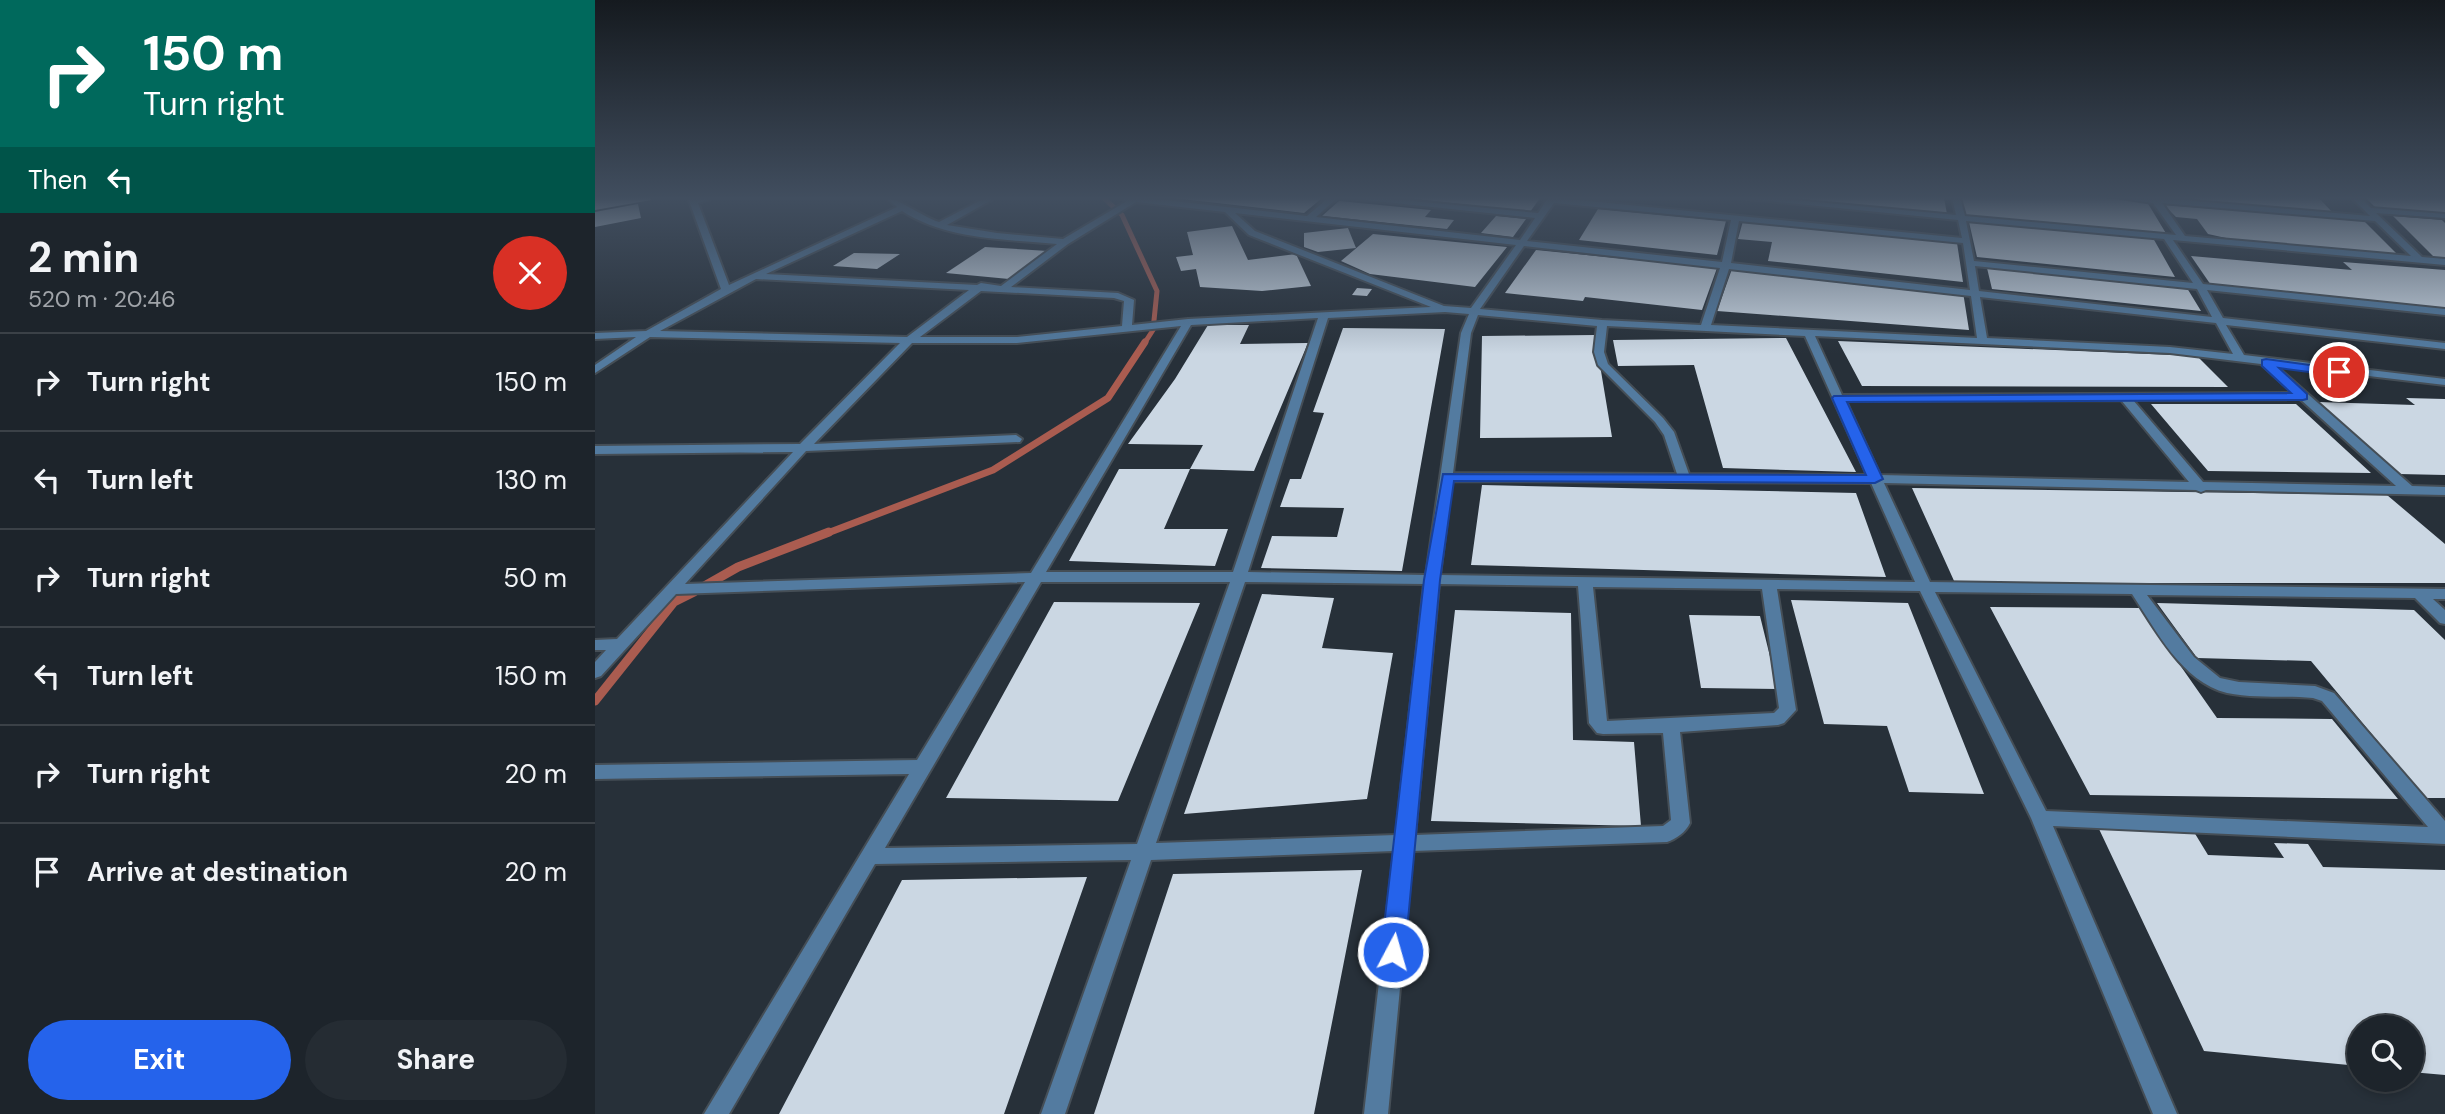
<!DOCTYPE html>
<html lang="en">
<head>
<meta charset="utf-8">
<style>
  body { margin:0; font-family:"DM Sans",sans-serif; background:#252c33; color:#f1f3f6; height:100vh; display:flex; flex-direction:column; font-size:26px; white-space:nowrap }
  * { box-sizing:border-box; margin:0 }
  p { font-size:23px; color:#a0a4a9 }
  .icon { flex:none; width:38px; height:38px; fill:none; stroke:currentColor; stroke-width:2; stroke-linecap:round; stroke-linejoin:round }
  .map { position:relative; flex:1; overflow:hidden }
  .panel { display:flex; flex-direction:column; background:#1d242b; width:595px }
  .panel>* { flex:none }
  .hud { background:#00695c; color:#fff; overflow:hidden }
  .buttons { position:absolute; left:1752px; top:1015px; display:grid; gap:14px }
  .buttons a { display:grid; place-items:center; width:77px; height:77px; border-radius:50%; background:#1d242b; box-shadow:0 4px 10px #0003,0 0 0 2px #3b4147; font-size:35px }
  .pin { position:absolute; display:grid; place-items:center; width:60px; height:60px; color:#fff; margin:-30px; border:4px solid #fff; border-radius:50%; box-shadow:0 2px 7px #0007 }
  .me { position:absolute; width:77px; margin:-38px; rotate:6deg; stroke-linejoin:round; filter:drop-shadow(0 0 5px #0008) }
  .turn { display:flex; align-items:center; gap:24px; height:147px; padding:0 28px; font-size:32px }
  .turn .icon { width:91px; height:91px; stroke-width:2.5 }
  .turn b { display:block; font-size:49px; line-height:60px }
  .then { display:flex; align-items:center; height:66px; padding:0 28px; background:#0003; gap:14px; font-size:26px }
  .round { display:grid; place-items:center; flex:none; width:74px; height:74px; border-radius:37px; background:#252c33 }
  .overview { display:flex; align-items:center; justify-content:space-between; height:119px; padding:0 28px }
  h1 { font-size:42px; font-weight:700; line-height:52px }
  .cta { display:flex; gap:14px; margin-top:auto; padding:14px 28px }
  .cta a { flex:1; height:80px; border-radius:42px; background:#2563eb; color:#fff; font-size:28px; font-weight:700; line-height:80px; text-align:center }
  .cta a+a { background:#252c33; color:#f1f3f6 }
  ul { padding:0; list-style:none }
  li { display:flex; align-items:center; gap:21px; height:98px; padding:0 28px; border-top:2px solid #3b4147 }
  li div { flex:1 }
  li b { display:block; font-size:26px }
  li em { font-style:normal }
  main { display:flex; flex:1; min-height:0 }
  .map>svg:first-child { display:block }
</style>
</head>
<body>
<main>
<section class="panel">
<div class="hud">
<div class="turn"><svg class="icon" aria-label="right" viewBox="0 0 24 24"><path d="M7 20v-9h11M14 6l5 5-5 5"/></svg><div><b>150 m</b>Turn right</div></div>
<div class="then">Then<svg class="icon" aria-label="left" viewBox="0 0 24 24"><path d="M17 20v-9H6M10 6l-5 5 5 5"/></svg></div>
</div>
<div class="overview"><div><h1>2 min</h1><p>520 m · 20:46</p></div><a class="round" style="background:#d93025;color:#fff"><svg class="icon" aria-label="close" viewBox="0 0 24 24"><path d="M6 6l12 12M18 6L6 18"/></svg></a></div>
<ul>
<li><svg class="icon" aria-label="right" viewBox="0 0 24 24"><path d="M7 20v-9h11M14 6l5 5-5 5"/></svg><div><b>Turn right</b></div><em>150 m</em></li>
<li><svg class="icon" aria-label="left" viewBox="0 0 24 24"><path d="M17 20v-9H6M10 6l-5 5 5 5"/></svg><div><b>Turn left</b></div><em>130 m</em></li>
<li><svg class="icon" aria-label="right" viewBox="0 0 24 24"><path d="M7 20v-9h11M14 6l5 5-5 5"/></svg><div><b>Turn right</b></div><em>50 m</em></li>
<li><svg class="icon" aria-label="left" viewBox="0 0 24 24"><path d="M17 20v-9H6M10 6l-5 5 5 5"/></svg><div><b>Turn left</b></div><em>150 m</em></li>
<li><svg class="icon" aria-label="right" viewBox="0 0 24 24"><path d="M7 20v-9h11M14 6l5 5-5 5"/></svg><div><b>Turn right</b></div><em>20 m</em></li>
<li><svg class="icon" aria-label="arrive" viewBox="0 0 24 24"><path d="M6 21V4h12l-3 4 3 4H6"/></svg><div><b>Arrive at destination</b></div><em>20 m</em></li>
</ul>
<div class="cta"><a>Exit</a><a>Share</a></div>
</section>
<div class="map">
<svg width="1850" height="1114" viewBox="0 0 1850 1114">
  <rect width="100%" height="100%" fill="#273039"/>
  <g fill="none" stroke-linecap="round" stroke-linejoin="round">
    <!-- stream-far2 -->
    <path stroke="#aa5c50" stroke-width="5" d="M509,198L527,215L562,291L558,330L549,344"/>
    <!-- stream-far1 -->
    <path stroke="#aa5c50" stroke-width="7" d="M230,534L398,470L513,398L550,342"/>
    <!-- stream -->
    <path stroke="#aa5c50" stroke-width="9" d="M106,588L143,567L234,532
      M0,701L79,602L99,592"/>
  </g>
  <!-- building -->
  <path fill="#cbd7e3" d="M0,198H56V200L0,210Z
    M578,198H727L709,213Z
    M813,198H945L935,212Z
    M1204,198H1349L1352,214L1204,200Z
    M1366,198H1507L1552,202L1572,235L1370,217Z
    M1600,198H1724L1737,212L1600,200Z
    M1771,198H1850V215L1782,209Z
    M744,201L836,210L830,217L859,220L852,229L727,216Z
    M43,204L46,218L0,227V212Z
    M1569,205L1768,220L1803,255L1640,240L1613,234L1602,219L1581,217Z
    M1003,209L1131,221L1122,255L984,240Z
    M901,216L931,219L918,237L886,233Z
    M1798,216L1847,220L1850,223V260L1841,259Z
    M1148,221L1362,243L1368,282L1173,261L1177,242L1143,239Z
    M1374,222L1558,238L1580,277L1382,257Z
    M637,226L653,260L701,254L716,286L667,291L605,287L601,269L586,271L581,257L598,255L592,232Z
    M753,228L761,248L723,252L709,247V233Z
    M778,234L912,247L880,287L775,274L746,261Z
    M390,247L453,251L414,279L351,273Z
    M941,250L1122,268L1107,310L990,297L988,301L910,293Z
    M259,253L305,254L282,269L238,266Z
    M1596,256L1757,270L1748,262L1850,270V309L1618,288Z
    M1392,268L1592,288L1606,311L1397,289Z
    M1137,269L1368,292L1374,330L1122,311Z
    M762,288L777,289L772,296L757,295Z
    M613,325H654L645,344L713,343L659,471L595,469L608,445L533,444L580,379Z
    M748,328L850,329L807,571L666,568L677,536L742,537L749,508L685,507L695,479H706L729,413L718,412Z
    M1000,335L1017,437L885,438L887,336Z
    M1191,338L1261,472L1128,468L1099,365L1023,366L1018,340Z
    M1243,341L1602,356L1633,387L1267,386Z
    M1811,398L1850,399V475L1804,474L1723,402L1820,405Z
    M1556,404H1701L1776,473L1613,471Z
    M524,469H595L569,529H633L620,566L474,561Z
    M887,485L1261,493L1291,577L876,565Z
    M1317,488L1792,495L1850,544V583H1360Z
    M667,594L739,598L727,648L798,653L772,799L589,814Z
    M1196,600L1313,603L1389,794L1314,792L1292,726L1229,724Z
    M459,602L605,603L523,801L351,798Z
    M1562,603L1819,610L1850,640V798H1830L1716,661L1602,658Z
    M1395,607L1545,608L1622,718L1737,719L1803,799L1495,795Z
    M860,610L976,613L978,740L1039,742L1046,826L836,821Z
    M1094,615L1165,616L1183,689L1106,688Z
    M1504,829L1599,832L1613,855L1689,858L1679,843L1713,844L1728,867L1850,870V1075L1816,1072V1027H1764V1066L1609,1051Z
    M767,870L719,1114H499L578,874Z
    M492,877L409,1114H184L307,880Z"/>
  <g fill="none" stroke-linecap="round" stroke-linejoin="round">
    <defs>
      <path id="street" d="M93,198H119L103,203L134,285L302,207L291,198C303,198 328,217 344,222L390,198H400L352,225L402,233L468,239L532,201L523,198H551L712,216L733,198H742L721,217L925,240L940,218L753,198H785L943,213L953,198H963L1367,238L1363,220L1144,198H1177L1361,215L1357,198H1365L1370,216L1581,235L1558,203L1526,198H1563L1775,216L1757,198H1766L1776,208L1850,214V218L1781,213L1827,257L1850,259V265L1578,240L1608,284L1850,309V315L1612,290L1628,318L1850,343V349L1631,325L1649,355L1850,379V385L1680,365L1817,486L1850,487V495L1611,490L1606,492L1601,490L1289,483L1335,582L1850,589V599H1838L1850,610V624L1845,623L1820,598L1552,595L1599,657L1625,678L1644,682L1720,686L1739,693L1850,821V844L1458,826L1582,1114H1558L1436,818L1325,591L1182,589L1201,710L1189,723L1183,725L1085,732L1095,823C1091,832 1081,839 1072,842L818,851L793,1114H769L799,851L556,860L470,1114H446L536,860L280,864L134,1114H109L314,774L0,779V765L322,760L430,582L81,594L6,676L0,678V662L11,650H0V640L22,639L198,452L0,454V446L205,444L305,343L55,337L0,373V365L41,337L0,339V333L51,331L126,289ZM541,202L630,212L654,235L836,307L593,319L537,325L539,300L523,293L416,287L473,244ZM959,203L1136,220L1127,262L932,241ZM1567,203L1780,221L1816,256L1590,236ZM307,211C352,240 410,239 462,244L406,286L386,283L382,285L171,274ZM640,213L921,245L876,308L849,306L660,231ZM1144,221L1368,243L1375,290L1136,263ZM1371,221L1569,239L1598,283L1379,261ZM929,246L1125,268L1106,325L1007,320L885,309ZM1380,266L1602,289L1617,317L1384,291ZM1134,269L1376,296L1382,338L1116,325ZM161,279L374,290L312,337L65,331ZM386,291L519,298L529,301L527,326L422,337H325ZM1385,297L1621,323L1638,354L1575,347L1392,338ZM850,312L874,314L866,333L831,575L653,572L733,318ZM883,315L1002,326L999,352L1003,365L1060,422L1069,435L1082,474L858,473L876,333ZM723,318L638,572H451L596,325ZM586,326L436,573L90,584L211,451L425,442L427,439L421,435L219,444L317,343H422ZM1012,326L1210,336L1272,475L1094,474L1079,432L1068,418L1013,364L1009,352ZM1220,336L1575,353L1666,364L1698,393L1247,395ZM1705,399L1801,486L1608,482L1538,400ZM1526,400L1594,482L1285,475L1251,401ZM857,481L1276,483L1320,582L845,575ZM446,582H635L542,844L290,848ZM650,582L829,584L801,835L561,843ZM844,584L983,586L994,723L1002,733L1008,734L1068,733L1076,820L1068,826L820,835ZM998,587L1167,589L1184,708L1179,713L1012,721ZM1340,592L1537,594C1561,630 1587,682 1632,693C1660,699 1690,695 1718,698L1727,701L1833,827L1451,811Z"/>
    </defs>
    <!-- street casing -->
    <use href="#street" stroke="#454e56" stroke-width="4"/>
    <!-- street -->
    <use href="#street" fill="#537ba0" fill-rule="evenodd"/>
  </g>
  <!-- sky -->
  <linearGradient id="sky" x2="0" y2="1"><stop stop-color="#151a1f"/><stop offset="0.56" stop-color="#414e5f"/><stop offset="1" stop-color="#414e5f" stop-opacity="0"/></linearGradient>
  <rect width="1850" height="354" fill="url(#sky)"/>
  <!-- route -->
  <path fill="#2563eb" stroke="#184099" stroke-width="2" d="M1671,359L1744,369L1751,372L1744,376L1684,368L1712,394V399L1708,400L1252,402L1288,479L1280,483L859,481L845,580L810,952L807,960L798,963L790,960L786,952L829,580L848,474L1271,475L1237,398L1239,396L1696,393L1667,366V360Z"/>
</svg>
<div class="buttons">
<a><svg class="icon" aria-label="search" viewBox="0 0 24 24"><circle cx="10" cy="10" r="6"/><path d="M15 15l6 6"/></svg></a>
</div>
<div class="pin" style="left:1744px;top:372px;background:#d93025"><svg class="icon" aria-label="arrive" viewBox="0 0 24 24"><path d="M6 21V4h12l-3 4 3 4H6"/></svg></div>
<svg class="me" style="left:798px;top:952px" viewBox="-20 -20 40 40"><circle r="17" fill="#2563eb" stroke="#fff" stroke-width="3"/><path d="M0-11L8 9 0 5-8 9z" fill="#fff"/></svg>
</div>
</main>
</body>
</html>
